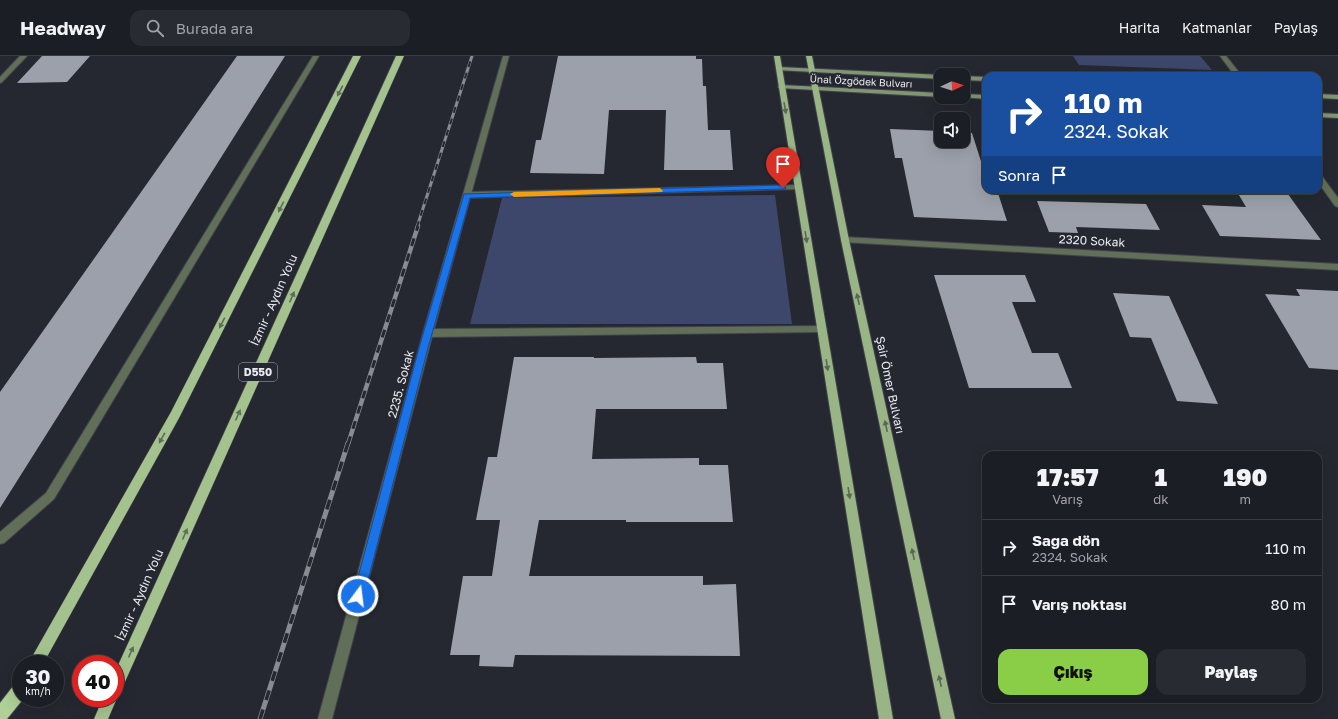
<!DOCTYPE html>
<html lang="tr">
<head>
<meta charset="utf-8">
<style>
  body { margin:0; font-family:"Golos Text",sans-serif; background:#292b32; color:#f1f3f6; height:100vh; display:flex; flex-direction:column; font-size:15px; white-space:nowrap }
  * { box-sizing:border-box; margin:0 }
  p { font-size:13px; color:#a0a2a7 }
  .icon { flex:none; width:22px; height:22px; fill:none; stroke:currentColor; stroke-width:2; stroke-linecap:round; stroke-linejoin:round }
  .map { position:relative; flex:1; overflow:hidden }
  .side { position:absolute; left:982px; top:395px; width:340px; height:252px; display:flex; flex-direction:column; background:#1c1e25; border-radius:12px; box-shadow:0 4px 16px #0002,0 0 0 1px #3a3c42 }
  .side>* { flex:none }
  .guide { position:absolute; left:982px; top:16px; width:340px; height:122px; border-radius:12px; box-shadow:0 4px 16px #0002,0 0 0 1px #3a3c42; background:#1a4fa0; color:#fff; overflow:hidden }
  .needle { width:26px; rotate:86deg }
  .controls { position:absolute; left:934px; top:12px; display:grid; gap:8px }
  .controls a { display:grid; place-items:center; width:36px; height:36px; border-radius:8px; background:#1c1e25; box-shadow:0 4px 16px #0002,0 0 0 1px #3a3c42; font-size:20px }
  .speed { position:absolute; left:12px; top:599px; display:flex; gap:8px; font-size:20px; font-weight:700; text-align:center }
  .speed>* { display:grid; place-content:center; width:52px; height:52px; border-radius:50%; background:#1c1e25; box-shadow:0 4px 16px #0002,0 0 0 1px #3a3c42; line-height:1 }
  .speed small { font-size:10px; font-weight:400 }
  .speed .limit { border:6px solid #d22; background:#fff; color:#111 }
  .pin { position:absolute; display:grid; place-items:center; width:34px; height:34px; color:#fff; margin:-41px -17px; border-radius:50% 50% 50% 0; rotate:-45deg; box-shadow:0 0 4px #0007 }
  .pin .icon { rotate:45deg }
  .me { position:absolute; width:44px; margin:-22px; rotate:15deg; stroke-linejoin:round; filter:drop-shadow(0 0 3px #0008) }
  .turn { display:flex; align-items:center; gap:14px; height:84px; padding:0 16px; font-size:18px }
  .turn .icon { width:52px; height:52px; stroke-width:2.5 }
  .turn b { display:block; font-size:28px; line-height:34px }
  .then { display:flex; align-items:center; height:38px; padding:0 16px; background:#0003; gap:8px; font-size:15px }
  .eta { display:flex; justify-content:space-evenly; align-items:center; height:68px; text-align:center }
  .eta b { font-size:24px; font-weight:800; line-height:28px }
  .button { display:flex; gap:8px; margin-top:auto; padding:8px 16px }
  .button a { flex:1; height:46px; border-radius:12px; background:#8ace48; color:#111; font-size:16px; font-weight:800; line-height:46px; text-align:center }
  .button a+a { background:#292b32; color:#f1f3f6 }
  ul { padding:0; list-style:none }
  li { display:flex; align-items:center; gap:12px; height:56px; padding:0 16px; border-top:1px solid #3a3c42 }
  li div { flex:1 }
  li b { display:block; font-size:15px }
  li em { font-style:normal }
  header { display:flex; align-items:center; gap:24px; box-sizing:border-box; height:56px; padding:0 20px; background:#1c1e25; border-bottom:1px solid #3a3c42 }
  header strong { font-size:19px }
  nav { display:flex; gap:22px; margin-inline-start:auto; font-size:14px }
  .search { width:280px; height:36px; background:#292b32; display:flex; align-items:center; gap:10px; box-sizing:border-box; padding:0 14px; border-radius:12px; color:#a0a2a7; font-size:15px }
  .map>svg:first-child { display:block }
</style>
</head>
<body>
<header>
<strong>Headway</strong>
<div class="search"><svg class="icon" aria-label="search" viewBox="0 0 24 24"><circle cx="10" cy="10" r="6"/><path d="M15 15l6 6"/></svg>Burada ara</div>
<nav><a>Harita</a><a>Katmanlar</a><a>Paylaş</a></nav>
</header>
<div class="map">
<svg width="1338" height="663" viewBox="0 0 1338 663">
  <rect width="100%" height="100%" fill="#262831"/>
  <!-- green -->
  <path fill="#3d476b" d="M1073,0H1200L1212,14L1079,9Z
    M775,139L792,268H470L502,142Z"/>
  <!-- building -->
  <path fill="#9ca0aa" d="M42,0H90L67,26L17,27Z
    M237,0H285L0,452V336Z
    M558,0H696V3H702L703,30H706L708,74H730L733,114H664L666,54H609L604,118L530,117L536,84H541Z
    M890,73L941,75V85H963V76L972,77L986,121V134H997L1007,165L914,161L902,102H895Z
    M1236,134H1285L1321,184L1220,180L1202,149L1246,151Z
    M1037,145L1146,148L1160,174L1076,171L1078,177L1049,176Z
    M934,219H1025L1036,246H1012L1032,297H1058L1072,332H969Z
    M1296,233L1338,235V314L1309,312L1265,238L1300,240Z
    M1113,237L1169,240L1218,348L1177,345L1151,282L1130,281Z
    M514,301H594V302L696,301L697,307H723L727,353H596L592,403L699,402V409H728L733,466H626V464H539L529,520H703V529L736,528L740,600L515,599L513,611L479,610L480,599H450L463,520H492L500,464H476L488,401H497Z"/>
  <g fill="none" stroke-linecap="round" stroke-linejoin="round">
    <defs>
      <path id="service" d="M20,0H27L2,26L0,27V21Z
        M313,0H319L54,443L4,487L0,488V476L46,437Z"/>
      <path id="minor" d="M1220,0H1226L1242,20H1235Z
        M1318,119H1321L1338,142V151L1335,150L1318,126Z
        M798,129L802,131L801,133L467,142L463,139L467,136Z
        M845,181L1338,208V214L842,186L841,184L842,182Z
        M822,270L827,273L822,276L428,281L423,277L428,273Z"/>
      <path id="tertiary" d="M503,0H509L433,277L332,663H318L423,277Z"/>
      <path id="secondary" d="M779,11L941,19V23L777,14L776,13Z
        M963,20L986,21V25L963,24Z
        M781,29L941,37V41L779,32L778,31Z
        M963,38L986,39V43L961,41H963Z
        M1318,38L1338,39V43L1318,42Z
        M1318,57L1338,58V62L1318,61Z"/>
      <path id="primary" d="M774,0H780L893,663H879Z
        M806,0H812L849,184L955,663H941L841,184Z"/>
      <path id="trunk" d="M353,0H361L179,362L43,608H28L171,356Z
        M396,0H404L120,637L116,639L117,642L108,663H94L103,642H115V616Z"/>
      <path id="motorway" d="M20,627L21,642H24L7,663H0V647L14,629Z"/>
    </defs>
    <!-- service casing -->
    <use href="#service" stroke="#41434c" stroke-width="2"/>
    <!-- minor casing -->
    <use href="#minor" stroke="#41434c" stroke-width="2"/>
    <!-- tertiary casing -->
    <use href="#tertiary" stroke="#41434c" stroke-width="2"/>
    <!-- secondary casing -->
    <use href="#secondary" stroke="#41434c" stroke-width="2"/>
    <!-- primary casing -->
    <use href="#primary" stroke="#41434c" stroke-width="2"/>
    <!-- trunk casing -->
    <use href="#trunk" stroke="#41434c" stroke-width="1"/>
    <!-- motorway casing -->
    <use href="#motorway" stroke="#41434c" stroke-width="2"/>
    <!-- service -->
    <use href="#service" fill="#616f58" fill-rule="evenodd"/>
    <!-- minor -->
    <use href="#minor" fill="#616f58" fill-rule="evenodd"/>
    <!-- tertiary -->
    <use href="#tertiary" fill="#616f58" fill-rule="evenodd"/>
    <!-- secondary -->
    <use href="#secondary" fill="#819672" fill-rule="evenodd"/>
    <!-- primary -->
    <use href="#primary" fill="#99b585" fill-rule="evenodd"/>
    <!-- trunk -->
    <use href="#trunk" fill="#a4c28e" fill-rule="evenodd"/>
    <!-- motorway -->
    <use href="#motorway" fill="#afd097" fill-rule="evenodd"/>
    <defs>
      <path id="rail-far2" d="M417,171L472,0"/>
      <path id="rail-far1" d="M348,388L418,170"/>
      <path id="rail" d="M260,663L348,387"/>
    </defs>
    <!-- rail-far2 casing -->
    <use href="#rail-far2" stroke="#898b93" stroke-width="3"/>
    <!-- rail-far1 casing -->
    <use href="#rail-far1" stroke="#898b93" stroke-width="4.5"/>
    <!-- rail casing -->
    <use href="#rail" stroke="#898b93" stroke-width="5"/>
    <!-- rail-far2 -->
    <use href="#rail-far2" stroke="#262831" stroke-width="2" stroke-dasharray="6" stroke-linecap="butt"/>
    <!-- rail-far1 -->
    <use href="#rail-far1" stroke="#262831" stroke-width="3" stroke-dasharray="8" stroke-linecap="butt"/>
    <!-- rail -->
    <use href="#rail" stroke="#262831" stroke-width="3.5" stroke-dasharray="10" stroke-linecap="butt"/>
  </g>
  <!-- one-way arrows -->
  <defs><path id="oneway-solid" d="M-6-.8H1V-3.2L6.5 0L1 3.2V.8H-6Z"/></defs>
  <g fill="#5f6d5b">
    <use href="#oneway-solid" transform="translate(340 35) rotate(117)"/>
    <use href="#oneway-solid" transform="translate(281 151) rotate(117)"/>
    <use href="#oneway-solid" transform="translate(292 241) rotate(-66)"/>
    <use href="#oneway-solid" transform="translate(222 267) rotate(117)"/>
    <use href="#oneway-solid" transform="translate(238 359) rotate(-66)"/>
    <use href="#oneway-solid" transform="translate(162 382) rotate(119)"/>
    <use href="#oneway-solid" transform="translate(185 478) rotate(-66)"/>
    <use href="#oneway-solid" transform="translate(131 596) rotate(-66)"/>
  </g>
  <g fill="#5a6757">
    <use href="#oneway-solid" transform="translate(785 52) rotate(80)"/>
    <use href="#oneway-solid" transform="translate(806 181) rotate(81)"/>
    <use href="#oneway-solid" transform="translate(858 243) rotate(-103)"/>
    <use href="#oneway-solid" transform="translate(827 309) rotate(81)"/>
    <use href="#oneway-solid" transform="translate(886 370) rotate(-102)"/>
    <use href="#oneway-solid" transform="translate(849 437) rotate(81)"/>
    <use href="#oneway-solid" transform="translate(913 498) rotate(-102)"/>
    <use href="#oneway-solid" transform="translate(940 625) rotate(-102)"/>
  </g>
  <!-- route -->
  <path fill="#1a73e8" stroke="#114b97" d="M783,129L786,132L785,133L470,142L428,292L364,540L362,543L358,545L354,543L353,540L419,292L464,138Z"/>
  <!-- slow -->
  <path fill="#f59e0b" d="M660,132L663,135L662,136L514,141L510,138L514,136Z"/>
  <g text-anchor="middle" stroke-width="4" stroke-linejoin="round" paint-order="stroke">
    <!-- far-street labels -->
    <g font-size="10" fill="#e9ebf1" stroke="#262831">
      <text transform="translate(861 25) rotate(3)" y="4">Ünal Özgödek Bulvarı</text>
    </g>
    <!-- shield labels -->
    <rect fill="#262831" stroke="#aeb0b7" stroke-width="1" x="239" y="307" width="38" height="18" rx="3"/>
    <g font-size="11" font-weight="bold" fill="#e9ebf1">
      <text x="258" y="320">D550</text>
    </g>
    <!-- street labels -->
    <g font-size="12" fill="#e9ebf1" stroke="#262831">
      <text transform="translate(1092 185) rotate(3)" y="4">2320 Sokak</text>
      <text transform="translate(274 244) rotate(-66)" y="4">İzmir - Aydın Yolu</text>
      <text transform="translate(401 328) rotate(-75)" y="4">2235. Sokak</text>
      <text transform="translate(890 329) rotate(78)" y="4">Şair Ömer Bulvarı</text>
      <text transform="translate(140 539) rotate(-66)" y="4">İzmir - Aydın Yolu</text>
    </g>
  </g>
</svg>
<div class="controls">
<a><svg class="needle" viewBox="-14 -14 28 28"><path d="M0-13l5 13h-10z" fill="#e53935"/><path d="M0 13l5-13h-10z" fill="#a0a2a7"/></svg></a>
<a><svg class="icon" aria-label="sound" viewBox="0 0 24 24"><path d="M4 9h4l5-4v14l-5-4H4zM17 9q2 3 0 6"/></svg></a>
</div>
<div class="speed"><div>30<small>km/h</small></div><div class="limit">40</div></div>
<div class="pin" style="left:783px;top:132px;background:#d93025"><svg class="icon" aria-label="arrive" viewBox="0 0 24 24"><path d="M6 21V4h12l-3 4 3 4H6"/></svg></div>
<svg class="me" style="left:358px;top:540px" viewBox="-20 -20 40 40"><circle r="17" fill="#1a73e8" stroke="#fff" stroke-width="3"/><path d="M0-11L8 9 0 5-8 9z" fill="#fff"/></svg>
<div class="guide">
<div class="turn"><svg class="icon" aria-label="right" viewBox="0 0 24 24"><path d="M7 20v-9h11M14 6l5 5-5 5"/></svg><div><b>110 m</b>2324. Sokak</div></div>
<div class="then">Sonra<svg class="icon" aria-label="arrive" viewBox="0 0 24 24"><path d="M6 21V4h12l-3 4 3 4H6"/></svg></div>
</div>
<section class="side">
<div class="eta">
<div><b>17:57</b><p>Varış</p></div>
<div><b>1</b><p>dk</p></div>
<div><b>190</b><p>m</p></div>
</div>
<ul>
<li><svg class="icon" aria-label="right" viewBox="0 0 24 24"><path d="M7 20v-9h11M14 6l5 5-5 5"/></svg><div><b>Sağa dön</b><p>2324. Sokak</p></div><em>110 m</em></li>
<li><svg class="icon" aria-label="arrive" viewBox="0 0 24 24"><path d="M6 21V4h12l-3 4 3 4H6"/></svg><div><b>Varış noktası</b></div><em>80 m</em></li>
</ul>
<div class="button"><a>Çıkış</a><a>Paylaş</a></div>
</section>
</div>
</body>
</html>
